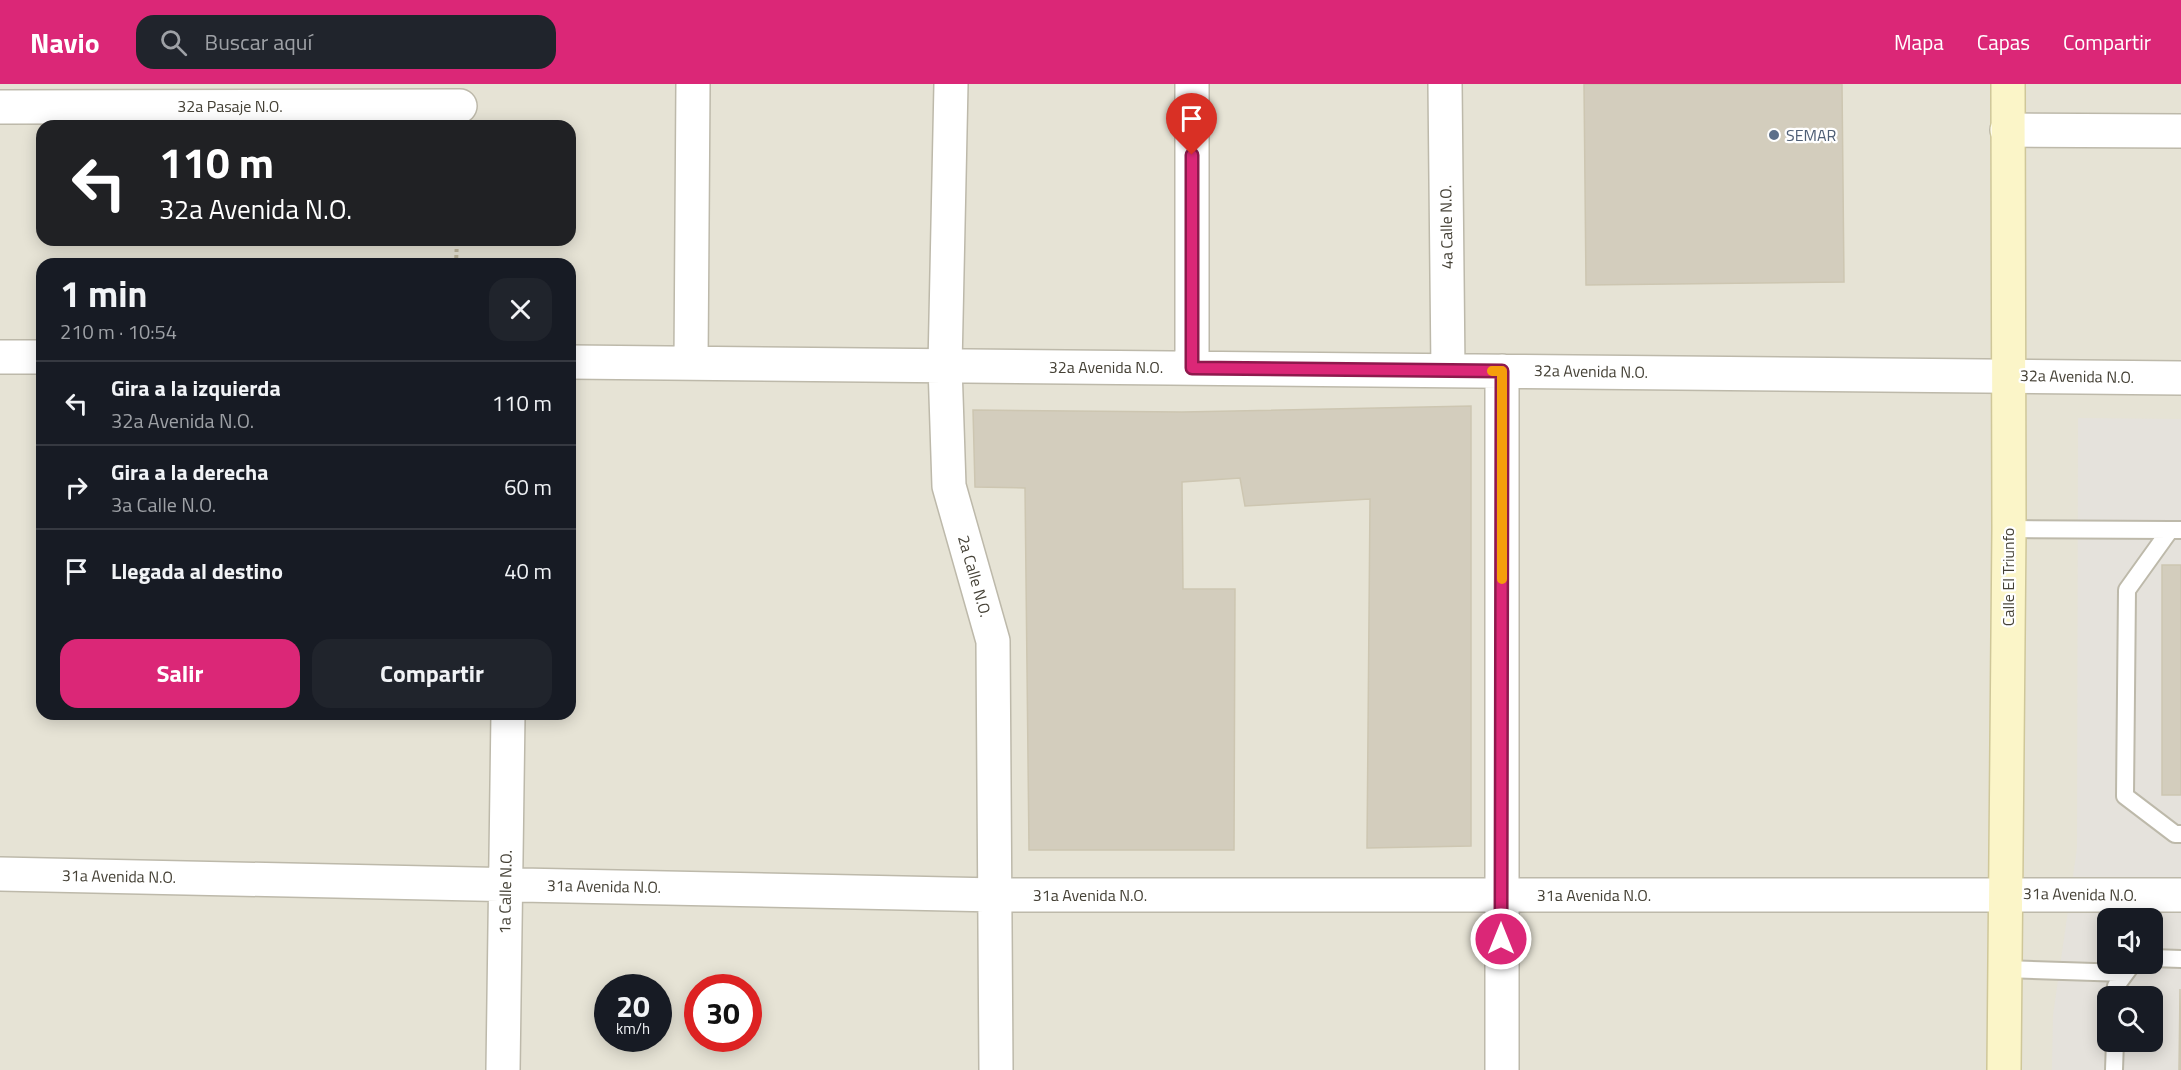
<!DOCTYPE html>
<html lang="es">
<head>
<meta charset="utf-8">
<style>
  body { margin:0; font-family:"Titillium Web",sans-serif; background:#20242c; color:#f1f3f6; height:100vh; display:flex; flex-direction:column; font-size:22px; white-space:nowrap }
  * { box-sizing:border-box; margin:0 }
  p { font-size:20px; color:#9ea1a6 }
  .icon { flex:none; width:33px; height:33px; fill:none; stroke:currentColor; stroke-width:2; stroke-linecap:round; stroke-linejoin:round }
  .map { position:relative; flex:1; overflow:hidden }
  .sheet { position:absolute; left:36px; top:174px; width:540px; height:462px; display:flex; flex-direction:column; background:#171b24; border-radius:18px; box-shadow:0 3px 15px #0003 }
  .sheet>* { flex:none }
  .guide { position:absolute; left:36px; top:36px; width:540px; height:126px; border-radius:18px; box-shadow:0 3px 15px #0003; background:#202124; color:#fff; overflow:hidden }
  .tools { position:absolute; left:2097px; top:824px; display:grid; gap:12px }
  .tools a { display:grid; place-items:center; width:66px; height:66px; border-radius:12px; background:#171b24; box-shadow:0 3px 15px #0003; font-size:30px }
  .speed { position:absolute; left:594px; top:890px; display:flex; gap:12px; font-size:30px; font-weight:700; text-align:center }
  .speed>* { display:grid; place-content:center; width:78px; height:78px; border-radius:50%; background:#171b24; box-shadow:0 3px 15px #0003; line-height:1 }
  .speed small { font-size:15px; font-weight:400 }
  .speed .limit { border:9px solid #d22; background:#fff; color:#111 }
  .pin { position:absolute; display:grid; place-items:center; width:51px; height:51px; color:#fff; margin:-62px -26px; border-radius:50% 50% 50% 0; rotate:-45deg; box-shadow:0 0 6px #0007 }
  .pin .icon { rotate:45deg }
  .me { position:absolute; width:66px; margin:-33px; rotate:0deg; stroke-linejoin:round; filter:drop-shadow(0 0 4px #0008) }
  .turn { display:flex; align-items:center; gap:21px; height:126px; padding:0 24px; font-size:27px }
  .turn .icon { width:78px; height:78px; stroke-width:2.5 }
  .turn b { display:block; font-size:42px; line-height:51px }
  .round { display:grid; place-items:center; flex:none; width:63px; height:63px; border-radius:18px; background:#20242c }
  .overview { display:flex; align-items:center; justify-content:space-between; height:102px; padding:0 24px }
  h1 { font-size:36px; font-weight:700; line-height:45px }
  .button { display:flex; gap:12px; margin-top:auto; padding:12px 24px }
  .button a { flex:1; height:69px; border-radius:18px; background:#db2777; color:#fff; font-size:24px; font-weight:700; line-height:69px; text-align:center }
  .button a+a { background:#20242c; color:#f1f3f6 }
  ul { padding:0; list-style:none }
  li { display:flex; align-items:center; gap:18px; height:84px; padding:0 24px; border-top:2px solid #363941 }
  li div { flex:1 }
  li b { display:block; font-size:22px }
  li em { font-style:normal }
  header { display:flex; align-items:center; gap:36px; box-sizing:border-box; height:84px; padding:0 30px; background:#db2777; color:#fff }
  header strong { font-size:28px }
  nav { display:flex; gap:33px; margin-inline-start:auto; font-size:21px }
  .search { width:420px; height:54px; background:#20242c; display:flex; align-items:center; gap:15px; box-sizing:border-box; padding:0 21px; border-radius:18px; color:#9ea1a6; font-size:22px }
  .map>svg:first-child { display:block }
</style>
</head>
<body>
<header>
<strong>Navio</strong>
<div class="search"><svg class="icon" aria-label="search" viewBox="0 0 24 24"><circle cx="10" cy="10" r="6"/><path d="M15 15l6 6"/></svg>Buscar aquí</div>
<nav><a>Mapa</a><a>Capas</a><a>Compartir</a></nav>
</header>
<div class="map">
<svg width="2181" height="986" viewBox="0 0 2181 986">
  <rect width="100%" height="100%" fill="#f2f0e7"/>
  <!-- residential -->
  <path fill="#e6e3d5" fill-rule="evenodd" d="M0,0H2181V986H0ZM42,42H570V156H42ZM42,180H570V630H42ZM2108,834H2152V879H2108ZM608,903H658V954H608ZM698,903H748V954H698ZM2108,912H2152V957H2108Z"/>
  <!-- industrial -->
  <path fill="#e5e2dc" fill-rule="evenodd" d="M2078,334L2181,335V986H2052L2053,931L2077,764ZM2108,834H2152V879H2108ZM2108,912H2152V957H2108Z"/>
  <!-- building -->
  <path fill="#d3cdbd" stroke="#cdc6b1" stroke-width="1.5" d="M1584,0H1842L1844,198L1586,201Z
    M1471,322V762L1367,764L1370,415L1245,422L1240,394L1182,398L1183,505H1235L1234,766H1029L1025,404L975,403L973,326L1182,328Z
    M2162,481H2181V711H2162Z
    M2180,905L2181,986H2179Z"/>
  <g fill="none" stroke-linecap="round" stroke-linejoin="round">
    <defs>
      <path id="lane" d="M2009,445L2170,446
        M2181,446H2170L2127,506L2125,712L2175,750H2181
        M2152,874L2181,875
        M2005,885L2125,889
        M2115,912L2116,902L2133,879
        M2114,986L2115,957"/>
      <path id="street" d="M951,0L945,282L949,402L993,557L996,986
        M1192,0V284
        M1445,0L1448,286
        M0,23L460,22
        M2007,46L2181,47
        M0,273H42
        M570,278L2181,294
        M691,279L693,0
        M1502,287V986
        M0,790L996,811H2181
        M503,986L508,630"/>
      <path id="secondary" d="M2004,986L2009,445L2008,0"/>
    </defs>
    <!-- lane casing -->
    <use href="#lane" stroke="#bdb9aa" stroke-width="20"/>
    <!-- street casing -->
    <use href="#street" stroke="#bdb9aa" stroke-width="36"/>
    <!-- secondary casing -->
    <use href="#secondary" stroke="#cfc799" stroke-width="36"/>
    <!-- path -->
    <path stroke="#beb69c" stroke-width="4" stroke-dasharray="3 3" stroke-linecap="butt" d="M456,180L457,156"/>
    <!-- lane -->
    <use href="#lane" stroke="#fff" stroke-width="16"/>
    <!-- street -->
    <use href="#street" stroke="#fff" stroke-width="33"/>
    <!-- secondary -->
    <use href="#secondary" stroke="#fbf5c8" stroke-width="33"/>
  </g>
  <g fill="none" stroke-linecap="round" stroke-linejoin="round">
    <defs>
      <path id="route" d="M1192,71V284L1502,287L1501,855"/>
    </defs>
    <!-- route casing -->
    <use href="#route" stroke="#8e194d" stroke-width="15"/>
    <!-- route -->
    <use href="#route" stroke="#db2777" stroke-width="10"/>
    <!-- slow -->
    <path stroke="#f59e0b" stroke-width="10" d="M1492,287H1502V495"/>
  </g>
  <!-- markers -->
  <circle fill="#5c6f8a" stroke="#fff" stroke-width="2" cx="1774" cy="51" r="6"/>
  <g text-anchor="middle" stroke-width="4.5" stroke-linejoin="round" paint-order="stroke">
    <!-- street labels -->
    <g font-size="16" fill="#454136" stroke="#fff">
      <text x="230" y="28">32a Pasaje N.O.</text>
      <text transform="translate(1446 143) rotate(-91)" y="6">4a Calle N.O.</text>
      <text x="1106" y="289">32a Avenida N.O.</text>
      <text transform="translate(1591 287) rotate(1)" y="6">32a Avenida N.O.</text>
      <text transform="translate(2077 292) rotate(1)" y="6">32a Avenida N.O.</text>
      <text transform="translate(975 492) rotate(74)" y="6">2a Calle N.O.</text>
      <text transform="translate(2008 493) rotate(-90)" y="6">Calle El Triunfo</text>
      <text transform="translate(119 792) rotate(1)" y="6">31a Avenida N.O.</text>
      <text transform="translate(604 802) rotate(1)" y="6">31a Avenida N.O.</text>
      <text transform="translate(505 808) rotate(-89)" y="6">1a Calle N.O.</text>
      <text transform="translate(2080 810) rotate(1)" y="6">31a Avenida N.O.</text>
      <text x="1090" y="817">31a Avenida N.O.</text>
      <text x="1594" y="817">31a Avenida N.O.</text>
    </g>
    <!-- service labels -->
    <g font-size="16" fill="#4e5e75" stroke="#fff" text-anchor="start">
      <text x="1786" y="57">SEMAR</text>
    </g>
  </g>
</svg>
<div class="tools">
<a><svg class="icon" aria-label="sound" viewBox="0 0 24 24"><path d="M4 9h4l5-4v14l-5-4H4zM17 9q2 3 0 6"/></svg></a>
<a><svg class="icon" aria-label="search" viewBox="0 0 24 24"><circle cx="10" cy="10" r="6"/><path d="M15 15l6 6"/></svg></a>
</div>
<div class="speed"><div>20<small>km/h</small></div><div class="limit">30</div></div>
<div class="pin" style="left:1192px;top:71px;background:#d93025"><svg class="icon" aria-label="arrive" viewBox="0 0 24 24"><path d="M6 21V4h12l-3 4 3 4H6"/></svg></div>
<svg class="me" style="left:1501px;top:855px" viewBox="-20 -20 40 40"><circle r="17" fill="#db2777" stroke="#fff" stroke-width="3"/><path d="M0-11L8 9 0 5-8 9z" fill="#fff"/></svg>
<div class="guide">
<div class="turn"><svg class="icon" aria-label="left" viewBox="0 0 24 24"><path d="M17 20v-9H6M10 6l-5 5 5 5"/></svg><div><b>110 m</b>32a Avenida N.O.</div></div>
</div>
<section class="sheet">
<div class="overview"><div><h1>1 min</h1><p>210 m · 10:54</p></div><a class="round"><svg class="icon" aria-label="close" viewBox="0 0 24 24"><path d="M6 6l12 12M18 6L6 18"/></svg></a></div>
<ul>
<li><svg class="icon" aria-label="left" viewBox="0 0 24 24"><path d="M17 20v-9H6M10 6l-5 5 5 5"/></svg><div><b>Gira a la izquierda</b><p>32a Avenida N.O.</p></div><em>110 m</em></li>
<li><svg class="icon" aria-label="right" viewBox="0 0 24 24"><path d="M7 20v-9h11M14 6l5 5-5 5"/></svg><div><b>Gira a la derecha</b><p>3a Calle N.O.</p></div><em>60 m</em></li>
<li><svg class="icon" aria-label="arrive" viewBox="0 0 24 24"><path d="M6 21V4h12l-3 4 3 4H6"/></svg><div><b>Llegada al destino</b></div><em>40 m</em></li>
</ul>
<div class="button"><a>Salir</a><a>Compartir</a></div>
</section>
</div>
</body>
</html>
